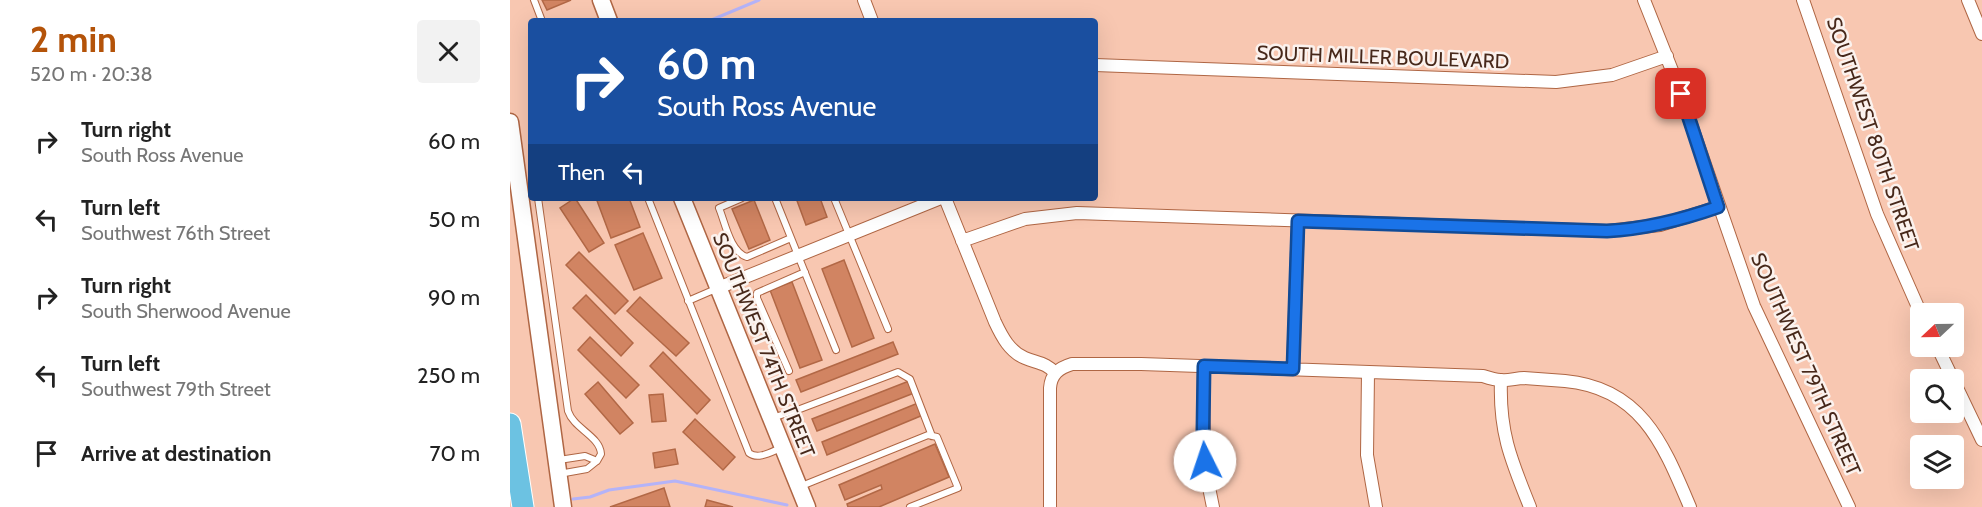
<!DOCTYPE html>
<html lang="en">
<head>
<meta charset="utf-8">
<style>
  body { margin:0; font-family:Cabin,sans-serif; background:#f2f2f2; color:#222; height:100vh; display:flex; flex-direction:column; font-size:22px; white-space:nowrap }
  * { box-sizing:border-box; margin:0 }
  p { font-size:20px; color:#767676 }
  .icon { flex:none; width:33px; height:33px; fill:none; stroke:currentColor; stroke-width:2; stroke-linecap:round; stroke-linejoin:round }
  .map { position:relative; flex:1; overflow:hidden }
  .panel { display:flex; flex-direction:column; background:#fff; width:510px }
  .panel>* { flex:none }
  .banner { position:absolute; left:18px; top:18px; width:570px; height:183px; border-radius:6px; box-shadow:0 6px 24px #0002; background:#1a4fa0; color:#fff; overflow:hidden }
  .needle { width:39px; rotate:248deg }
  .controls { position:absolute; left:1400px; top:303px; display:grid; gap:12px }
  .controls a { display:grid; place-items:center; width:54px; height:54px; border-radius:6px; background:#fff; box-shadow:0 6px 24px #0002; font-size:30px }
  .pin { position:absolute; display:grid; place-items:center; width:51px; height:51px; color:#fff; margin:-26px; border-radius:12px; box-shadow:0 3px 9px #0006 }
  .me { position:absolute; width:66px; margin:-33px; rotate:356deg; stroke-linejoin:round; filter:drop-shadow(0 0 4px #0008) }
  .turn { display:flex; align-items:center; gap:21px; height:126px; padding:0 30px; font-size:27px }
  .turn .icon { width:78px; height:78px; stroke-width:2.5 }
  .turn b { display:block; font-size:42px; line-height:51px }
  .then { display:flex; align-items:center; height:57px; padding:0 30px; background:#0003; gap:12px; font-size:22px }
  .round { display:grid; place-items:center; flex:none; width:63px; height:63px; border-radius:6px; background:#f2f2f2 }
  .head { display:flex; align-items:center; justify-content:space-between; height:102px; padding:0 30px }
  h1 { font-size:36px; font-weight:700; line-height:45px; color:#b45309 }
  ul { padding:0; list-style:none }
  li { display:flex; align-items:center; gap:18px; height:78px; padding:0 30px }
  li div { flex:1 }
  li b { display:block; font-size:22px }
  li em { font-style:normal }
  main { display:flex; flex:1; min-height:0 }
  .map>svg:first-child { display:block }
</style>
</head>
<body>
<main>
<section class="panel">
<div class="head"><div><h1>2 min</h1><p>520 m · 20:38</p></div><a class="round"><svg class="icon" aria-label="close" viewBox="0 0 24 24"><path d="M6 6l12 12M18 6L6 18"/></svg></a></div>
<ul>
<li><svg class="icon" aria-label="right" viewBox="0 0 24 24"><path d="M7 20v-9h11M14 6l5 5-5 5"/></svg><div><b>Turn right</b><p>South Ross Avenue</p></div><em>60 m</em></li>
<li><svg class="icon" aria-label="left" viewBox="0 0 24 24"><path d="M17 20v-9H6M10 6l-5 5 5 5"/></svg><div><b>Turn left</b><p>Southwest 76th Street</p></div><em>50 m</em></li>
<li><svg class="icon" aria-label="right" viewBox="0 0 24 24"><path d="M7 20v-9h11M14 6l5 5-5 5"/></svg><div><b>Turn right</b><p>South Sherwood Avenue</p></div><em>90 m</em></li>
<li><svg class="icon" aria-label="left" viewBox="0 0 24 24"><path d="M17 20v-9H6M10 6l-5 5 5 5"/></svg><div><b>Turn left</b><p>Southwest 79th Street</p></div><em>250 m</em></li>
<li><svg class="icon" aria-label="arrive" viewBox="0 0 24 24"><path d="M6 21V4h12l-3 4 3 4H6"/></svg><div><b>Arrive at destination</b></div><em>70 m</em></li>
</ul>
</section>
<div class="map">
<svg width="1472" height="507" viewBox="0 0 1472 507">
  <rect width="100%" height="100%" fill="#f8c7b1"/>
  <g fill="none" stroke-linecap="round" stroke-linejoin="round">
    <!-- stream -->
    <path stroke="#b4b3f8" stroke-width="3" d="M199,21L249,0
      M63,499L80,497L99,490L165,481L277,505"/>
  </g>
  <!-- building -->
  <path fill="#d18462" stroke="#b26846" stroke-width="1.5" d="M32,0H61L37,10Z
    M65,198L94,243L79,252L50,208Z
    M86,198H119L130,227L101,238Z
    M286,198H310L317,217L296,225Z
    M244,200L260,240L239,249L222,209Z
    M133,233L152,278L124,290L105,245Z
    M69,252L118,301L105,314L56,265Z
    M334,260L364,338L342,347L312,269Z
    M282,282L312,360L290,368L260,290Z
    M76,295L123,343L111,356L63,308Z
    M130,297L179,343L166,356L117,311Z
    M80,337L129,385L116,398L68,350Z
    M383,342L388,354L291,392L286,380Z
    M153,352L200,400L187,414L140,366Z
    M399,381L404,393L307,431L302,419Z
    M88,382L123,423L110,434L75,394Z
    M153,394L156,421L142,422L139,395Z
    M408,403L413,415L317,455L312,442Z
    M185,419L225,457L213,470L173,432Z
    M425,444L439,477L369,507H338L337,504L372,489L371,485L335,500L329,485Z
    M165,449L168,464L145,468L143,453Z
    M154,488L160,507H100Z
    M197,500L223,507H195Z"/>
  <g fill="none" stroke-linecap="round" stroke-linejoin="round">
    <defs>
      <path id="service" d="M24,0L32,21
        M28,198L58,411C64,429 90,436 91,454L87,461
        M138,198L239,453C248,460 261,452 271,448
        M232,198L209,208C215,222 220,252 237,257L281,238
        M265,198L326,350
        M324,198L378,329
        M178,301L208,288
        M279,371L247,298V293L295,272
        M262,418L290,409L388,372L400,379L422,436
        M49,460L75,456L87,461L77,469L49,474
        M289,487L418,435L427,437L448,488L400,507"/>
      <path id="minor" d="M354,0L362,21
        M1134,0L1165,78L1244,306L1339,507
        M1293,0L1367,214L1411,314
        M1458,0L1472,34
        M585,65L1046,82L1102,75L1157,56
        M435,198L485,322C492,337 500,352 515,358C527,363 537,363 545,373
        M452,241L515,219L567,213L1097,231L1150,225L1208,207
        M208,288L431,198
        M1427,346L1472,440
        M694,366C693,414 692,460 703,507
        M783,369L788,221
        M858,373L857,455L866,507
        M991,380C989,432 1001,460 1020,507
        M540,507V388C541,374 549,368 562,364H631L973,376C979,378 985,380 991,380C999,381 1006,378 1014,378C1028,379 1042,380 1055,381C1132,388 1154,446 1180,507"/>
      <path id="secondary" d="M91,0L99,21
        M0,122L53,507
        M172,198L297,507"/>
      <path id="motorway" d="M0,424L13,507"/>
    </defs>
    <!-- service casing -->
    <use href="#service" stroke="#af6644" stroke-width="8"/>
    <!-- minor casing -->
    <use href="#minor" stroke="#af6644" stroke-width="14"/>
    <!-- secondary casing -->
    <use href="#secondary" stroke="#af6644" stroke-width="19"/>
    <!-- motorway casing -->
    <use href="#motorway" stroke="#fff" stroke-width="23"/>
    <!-- service -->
    <use href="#service" stroke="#fff" stroke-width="6"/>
    <!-- minor -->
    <use href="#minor" stroke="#fff" stroke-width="12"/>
    <!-- secondary -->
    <use href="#secondary" stroke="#fff" stroke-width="16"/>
    <!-- motorway -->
    <use href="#motorway" stroke="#6cc2e2" stroke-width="21"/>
  </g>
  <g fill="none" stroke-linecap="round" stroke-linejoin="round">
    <defs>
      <path id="route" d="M695,461L693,431L694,366L783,369L788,221L1097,231C1136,229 1171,220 1208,207L1171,94"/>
    </defs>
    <!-- route casing -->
    <use href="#route" stroke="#114b97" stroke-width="15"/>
    <!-- route -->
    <use href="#route" stroke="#1a73e8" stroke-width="10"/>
  </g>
  <g text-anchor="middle" stroke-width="5" stroke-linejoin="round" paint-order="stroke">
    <!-- street labels -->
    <g font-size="20" fill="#47281a" stroke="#fbf2ee">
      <text transform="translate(873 57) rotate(2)" y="7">SOUTH MILLER BOULEVARD</text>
      <text transform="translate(1363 134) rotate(71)" y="7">SOUTHWEST 80TH STREET</text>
      <text transform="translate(254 345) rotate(68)" y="7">SOUTHWEST 74TH STREET</text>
      <text transform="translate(1296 364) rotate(66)" y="7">SOUTHWEST 79TH STREET</text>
    </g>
  </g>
</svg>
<div class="controls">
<a><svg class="needle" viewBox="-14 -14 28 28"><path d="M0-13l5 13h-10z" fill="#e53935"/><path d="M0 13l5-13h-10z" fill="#767676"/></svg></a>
<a><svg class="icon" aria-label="search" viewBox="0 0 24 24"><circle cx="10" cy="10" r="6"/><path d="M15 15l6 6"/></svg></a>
<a><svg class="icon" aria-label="layers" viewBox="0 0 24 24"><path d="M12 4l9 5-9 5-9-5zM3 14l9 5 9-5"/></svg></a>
</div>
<div class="pin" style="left:1171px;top:94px;background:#d93025"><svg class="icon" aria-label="arrive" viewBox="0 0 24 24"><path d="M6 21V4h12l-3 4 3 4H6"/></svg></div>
<svg class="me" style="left:695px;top:461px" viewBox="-20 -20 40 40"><circle r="19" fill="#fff"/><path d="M0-13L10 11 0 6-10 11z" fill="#1a73e8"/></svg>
<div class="banner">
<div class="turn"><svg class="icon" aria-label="right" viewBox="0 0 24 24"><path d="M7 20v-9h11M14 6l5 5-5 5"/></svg><div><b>60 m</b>South Ross Avenue</div></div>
<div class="then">Then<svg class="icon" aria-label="left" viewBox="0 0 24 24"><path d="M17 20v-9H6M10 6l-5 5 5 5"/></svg></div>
</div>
</div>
</main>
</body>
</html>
